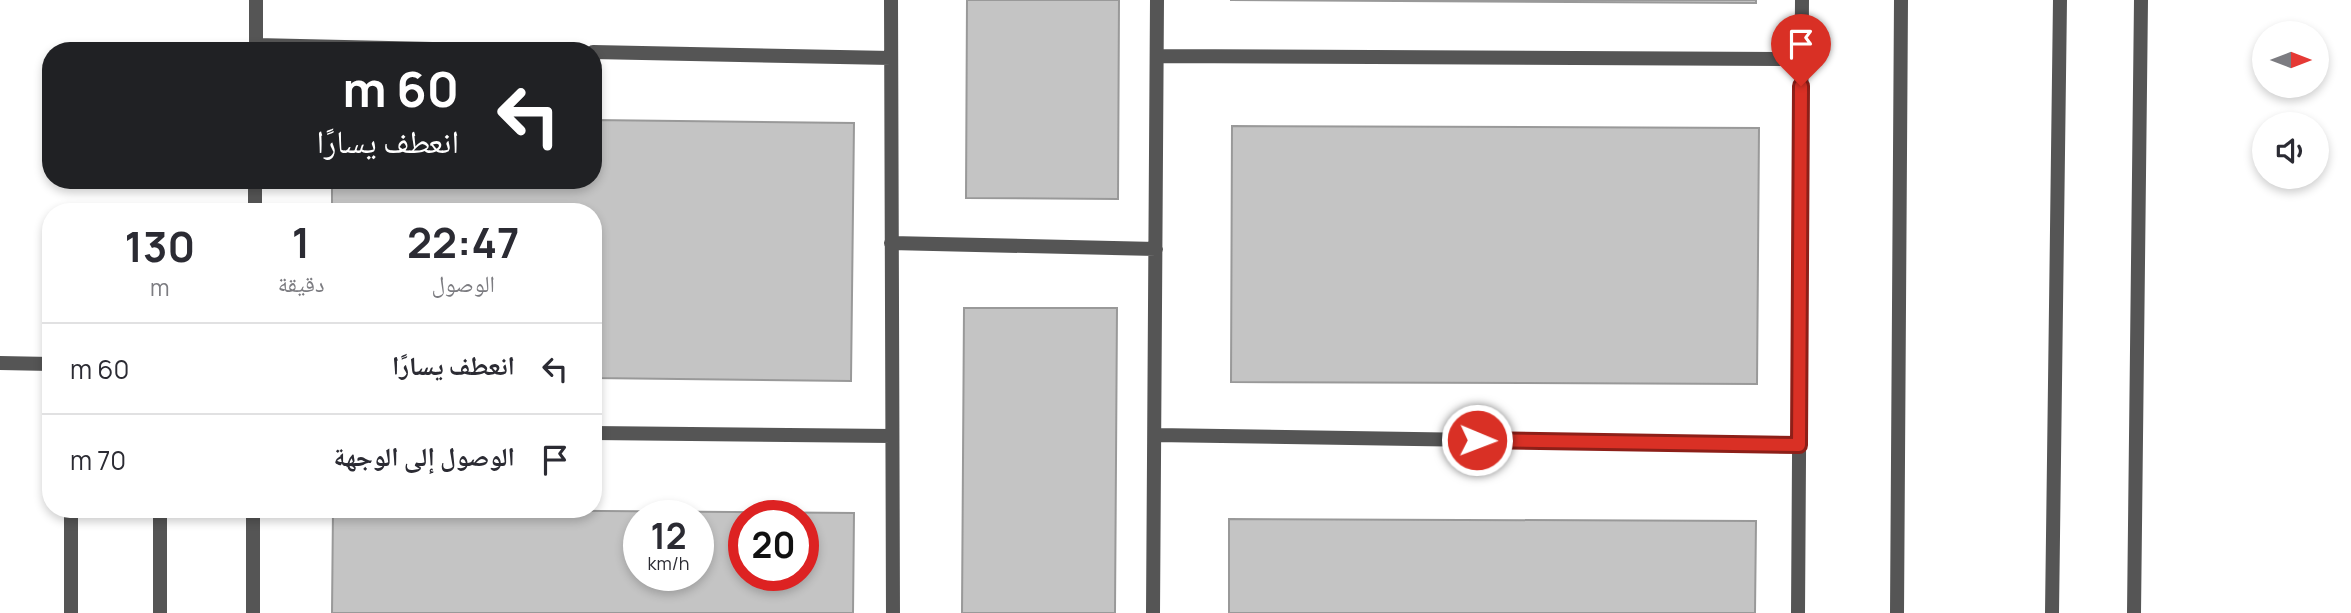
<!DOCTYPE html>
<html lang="ar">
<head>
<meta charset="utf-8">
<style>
  body { margin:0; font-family:Manrope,"Noto Naskh Arabic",sans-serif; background:#f7f7f7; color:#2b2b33; direction:rtl; height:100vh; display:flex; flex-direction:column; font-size:26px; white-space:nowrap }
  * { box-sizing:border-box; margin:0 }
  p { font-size:23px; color:#7c7c81 }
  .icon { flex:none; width:38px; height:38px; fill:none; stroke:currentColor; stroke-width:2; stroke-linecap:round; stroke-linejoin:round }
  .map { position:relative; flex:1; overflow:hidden; direction:ltr }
  .details { position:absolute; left:42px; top:203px; width:560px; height:315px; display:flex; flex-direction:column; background:#fff; border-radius:28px; box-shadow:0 4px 10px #0003; direction:rtl }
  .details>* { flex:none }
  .hud { position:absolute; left:42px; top:42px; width:560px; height:147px; border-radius:28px; box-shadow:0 4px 10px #0003; direction:rtl; background:#202124; color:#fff; overflow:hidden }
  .needle { width:46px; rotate:90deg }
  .buttons { position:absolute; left:2252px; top:21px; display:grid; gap:14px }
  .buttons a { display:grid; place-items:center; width:77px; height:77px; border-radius:50%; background:#fff; box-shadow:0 4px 10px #0003; font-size:35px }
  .speed { position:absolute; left:623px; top:500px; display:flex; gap:14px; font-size:35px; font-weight:700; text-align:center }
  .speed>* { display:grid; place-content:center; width:91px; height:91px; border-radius:50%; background:#fff; box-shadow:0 4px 10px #0003; line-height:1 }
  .speed small { font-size:18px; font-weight:400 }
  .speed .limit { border:10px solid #d22; background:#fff; color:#111 }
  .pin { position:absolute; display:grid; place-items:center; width:60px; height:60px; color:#fff; margin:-72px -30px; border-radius:50% 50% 50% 0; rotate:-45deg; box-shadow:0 0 7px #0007 }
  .pin .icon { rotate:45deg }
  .me { position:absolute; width:77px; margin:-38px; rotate:91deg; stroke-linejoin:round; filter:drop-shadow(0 0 5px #0008) }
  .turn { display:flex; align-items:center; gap:24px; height:147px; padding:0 28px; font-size:32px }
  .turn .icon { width:91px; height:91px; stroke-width:2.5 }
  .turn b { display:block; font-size:49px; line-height:60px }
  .eta { display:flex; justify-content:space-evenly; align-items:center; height:119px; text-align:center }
  .eta b { font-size:42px; font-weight:700; line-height:49px }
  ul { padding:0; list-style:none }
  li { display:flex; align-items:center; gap:21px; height:91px; padding:0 28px; border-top:2px solid #e1e1e2 }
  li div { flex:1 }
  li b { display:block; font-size:26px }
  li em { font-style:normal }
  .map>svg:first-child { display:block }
</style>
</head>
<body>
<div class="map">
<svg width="2351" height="613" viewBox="0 0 2351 613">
  <rect width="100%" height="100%" fill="#fff"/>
  <!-- building -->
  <path fill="#c4c4c4" stroke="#999" stroke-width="2" fill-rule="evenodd" d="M967,0H1119L1118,199L966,198Z
    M1230,0H1756V3Z
    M593,120L854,123L851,381L593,378V212H332V180H593Z
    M1232,126L1759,128L1757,384L1231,382Z
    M964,308H1117L1115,613H962Z
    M333,509L854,513L853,613H332ZM639,516H698V576H639ZM744,516H803V576H744Z
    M1229,519L1756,521L1755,613H1229Z"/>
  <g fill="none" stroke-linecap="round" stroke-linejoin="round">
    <!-- service -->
    <path stroke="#555" stroke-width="14" d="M891,0L893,613
      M256,45L526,51
      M256,51V0
      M593,52L891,58
      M1157,56L1801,59
      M255,212V180
      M891,243L1156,249
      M0,363L51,364
      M593,433L892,436
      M1155,435L1799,445
      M71,509V613
      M160,509V613
      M253,613V509
      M1153,613L1157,0
      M1798,613L1802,0"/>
    <!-- minor -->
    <path stroke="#555" stroke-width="14" d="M1897,613L1901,0
      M2052,613L2060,0
      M2134,613L2141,0"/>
  </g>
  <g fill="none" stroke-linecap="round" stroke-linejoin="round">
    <defs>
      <path id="route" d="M1477,440L1799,445L1801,86"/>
    </defs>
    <!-- route casing -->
    <use href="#route" stroke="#8d1f18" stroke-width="18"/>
    <!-- route -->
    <use href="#route" stroke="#d93025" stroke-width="12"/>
  </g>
</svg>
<div class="buttons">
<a><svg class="needle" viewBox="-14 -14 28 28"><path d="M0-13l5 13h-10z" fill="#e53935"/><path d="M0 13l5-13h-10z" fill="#7c7c81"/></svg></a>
<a><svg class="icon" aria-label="sound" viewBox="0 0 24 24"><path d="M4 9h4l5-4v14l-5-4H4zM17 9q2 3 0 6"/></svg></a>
</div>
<div class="speed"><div>12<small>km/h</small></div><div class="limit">20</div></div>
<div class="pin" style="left:1801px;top:86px;background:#d93025"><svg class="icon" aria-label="arrive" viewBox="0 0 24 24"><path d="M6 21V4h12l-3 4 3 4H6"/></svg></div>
<svg class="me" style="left:1477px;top:440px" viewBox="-20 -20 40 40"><circle r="17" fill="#d93025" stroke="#fff" stroke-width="3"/><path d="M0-11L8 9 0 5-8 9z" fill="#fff"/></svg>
<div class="hud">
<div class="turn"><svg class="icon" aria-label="left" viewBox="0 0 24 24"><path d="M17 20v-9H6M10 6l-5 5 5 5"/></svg><div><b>60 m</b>انعطف يسارًا</div></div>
</div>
<section class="details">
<div class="eta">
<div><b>22:47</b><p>الوصول</p></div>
<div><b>1</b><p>دقيقة</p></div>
<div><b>130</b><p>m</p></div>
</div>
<ul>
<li><svg class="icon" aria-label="left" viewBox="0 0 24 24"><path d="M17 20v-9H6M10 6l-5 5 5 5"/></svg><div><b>انعطف يسارًا</b></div><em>60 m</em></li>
<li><svg class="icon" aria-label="arrive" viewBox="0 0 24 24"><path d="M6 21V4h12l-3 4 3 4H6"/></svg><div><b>الوصول إلى الوجهة</b></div><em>70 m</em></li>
</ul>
</section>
</div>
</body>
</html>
